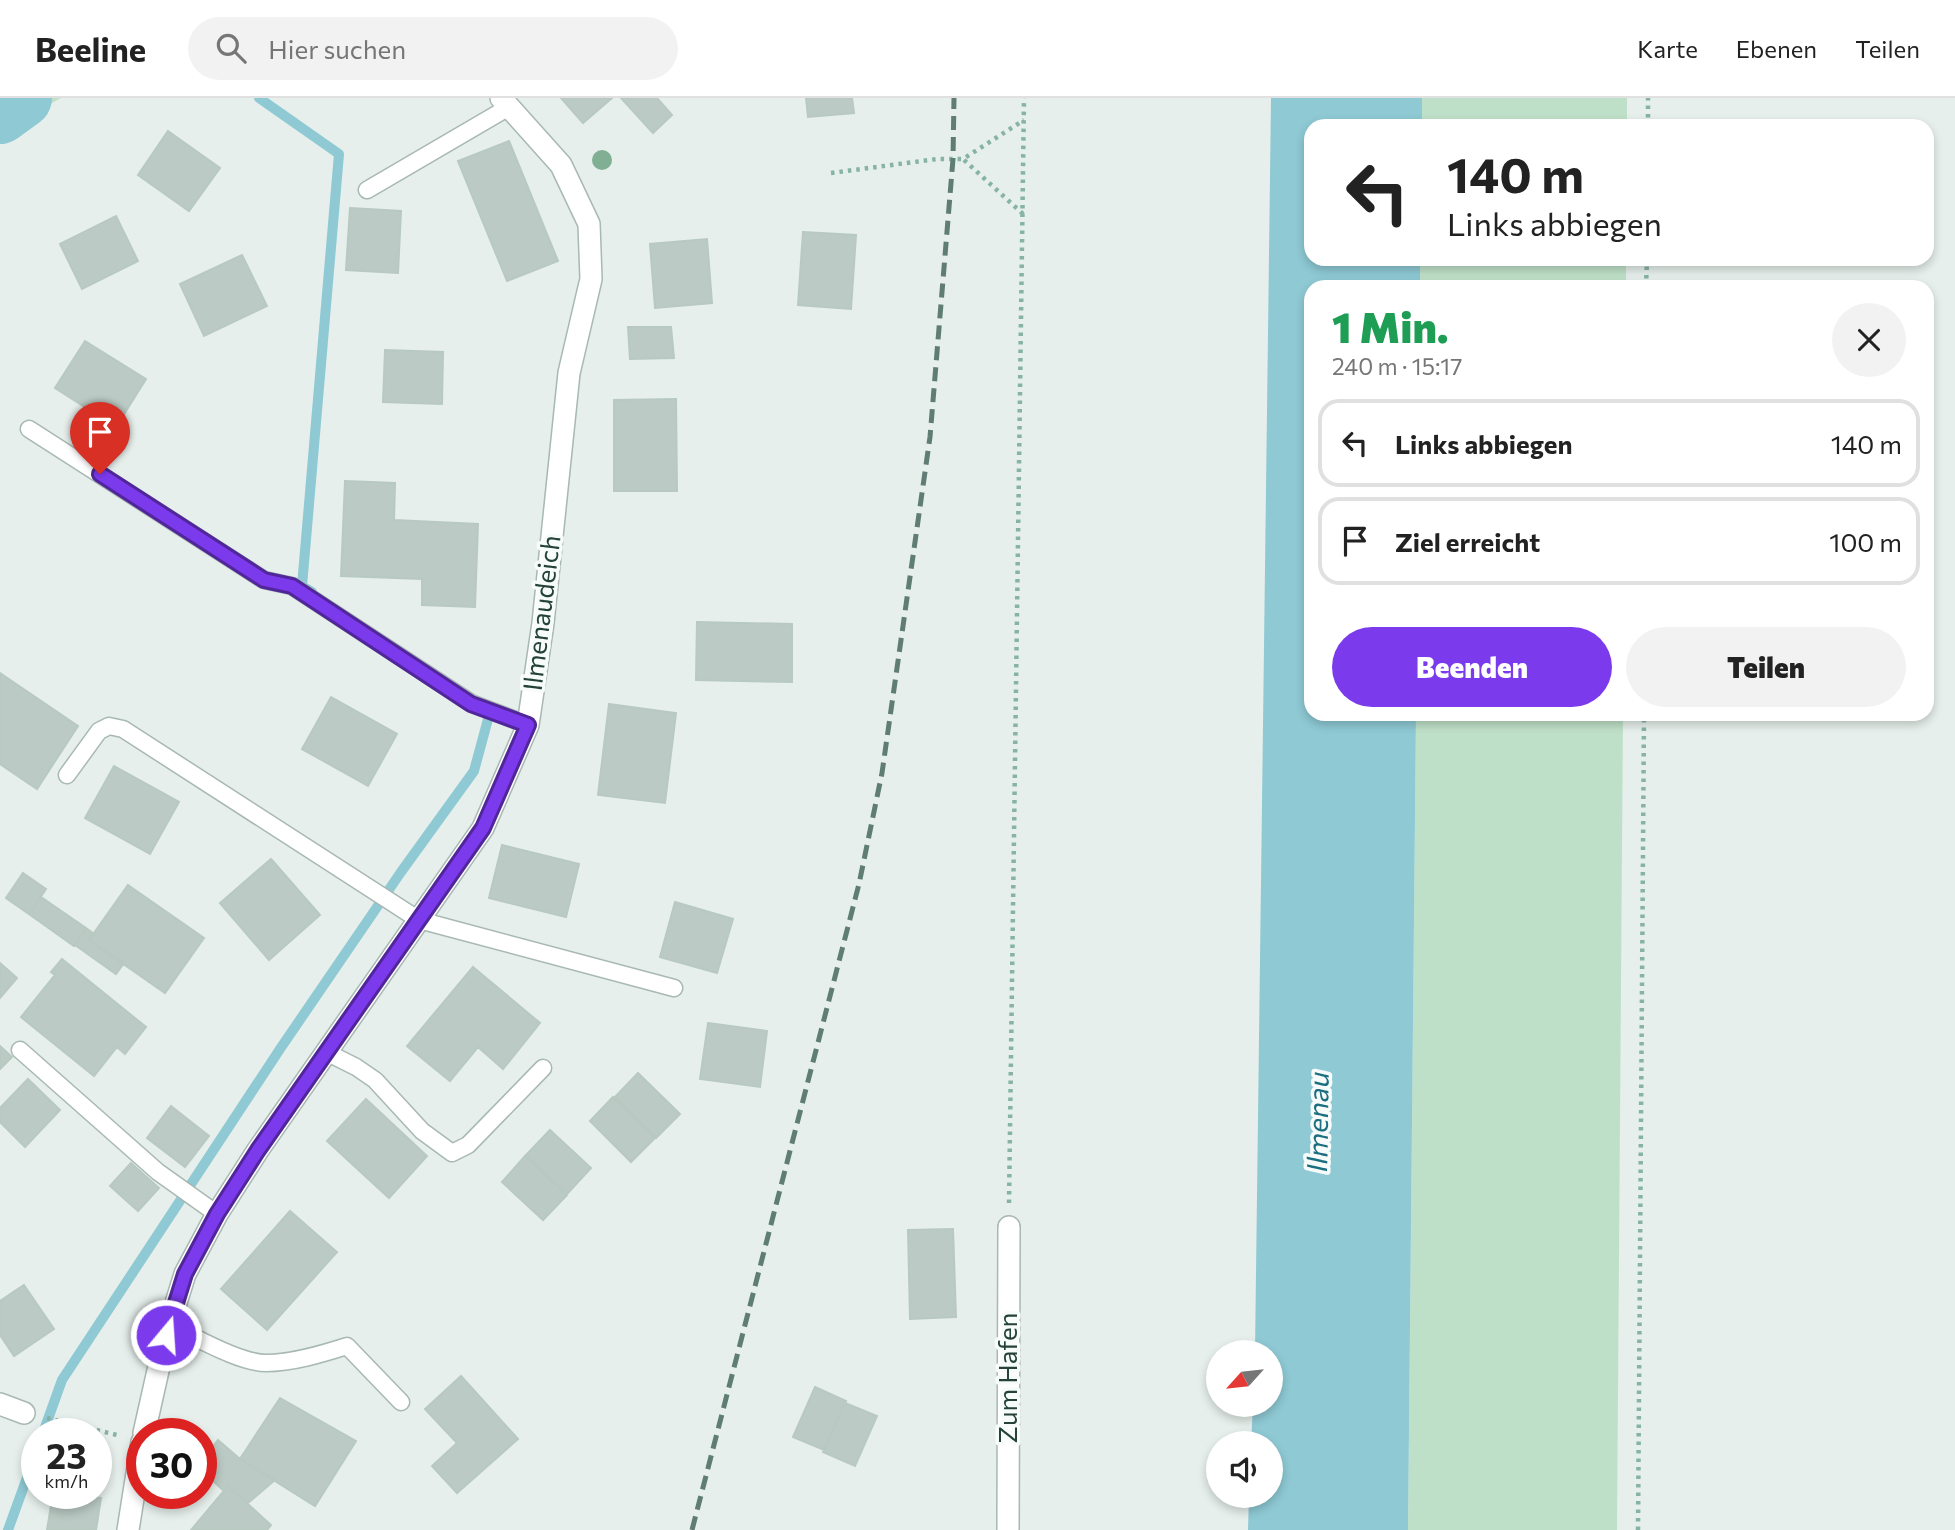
<!DOCTYPE html>
<html lang="de">
<head>
<meta charset="utf-8">
<style>
  body { margin:0; font-family:Commissioner,sans-serif; background:#f2f2f2; color:#222; height:100vh; display:flex; flex-direction:column; font-size:26px; white-space:nowrap }
  * { box-sizing:border-box; margin:0 }
  p { font-size:23px; color:#767676 }
  .icon { flex:none; width:38px; height:38px; fill:none; stroke:currentColor; stroke-width:2; stroke-linecap:round; stroke-linejoin:round }
  .map { position:relative; flex:1; overflow:hidden }
  .details { position:absolute; left:1304px; top:182px; width:630px; height:441px; display:flex; flex-direction:column; background:#fff; border-radius:21px; box-shadow:0 4px 10px #0003 }
  .details>* { flex:none }
  .banner { position:absolute; left:1304px; top:21px; width:630px; height:147px; border-radius:21px; box-shadow:0 4px 10px #0003; background:#fff; color:#222; overflow:hidden }
  .needle { width:46px; rotate:243deg }
  .tools { position:absolute; left:1206px; top:1242px; display:grid; gap:14px }
  .tools a { display:grid; place-items:center; width:77px; height:77px; border-radius:50%; background:#fff; box-shadow:0 4px 10px #0003; font-size:35px }
  .speed { position:absolute; left:21px; top:1320px; display:flex; gap:14px; font-size:35px; font-weight:700; text-align:center }
  .speed>* { display:grid; place-content:center; width:91px; height:91px; border-radius:50%; background:#fff; box-shadow:0 4px 10px #0003; line-height:1 }
  .speed small { font-size:18px; font-weight:400 }
  .speed .limit { border:10px solid #d22; background:#fff; color:#111 }
  .pin { position:absolute; display:grid; place-items:center; width:60px; height:60px; color:#fff; margin:-72px -30px; border-radius:50% 50% 50% 0; rotate:-45deg; box-shadow:0 0 7px #0007 }
  .pin .icon { rotate:45deg }
  .me { position:absolute; width:77px; margin:-38px; rotate:18deg; stroke-linejoin:round; filter:drop-shadow(0 0 5px #0008) }
  .turn { display:flex; align-items:center; gap:24px; height:147px; padding:0 28px; font-size:32px }
  .turn .icon { width:91px; height:91px; stroke-width:2.5 }
  .turn b { display:block; font-size:49px; line-height:60px }
  .round { display:grid; place-items:center; flex:none; width:74px; height:74px; border-radius:37px; background:#f2f2f2 }
  .headline { display:flex; align-items:center; justify-content:space-between; height:119px; padding:0 28px }
  h1 { font-size:42px; font-weight:800; line-height:52px; color:#1e9e55 }
  .primary-button { display:flex; gap:14px; margin-top:auto; padding:14px 28px }
  .primary-button a { flex:1; height:80px; border-radius:42px; background:#7c3aed; color:#fff; font-size:28px; font-weight:800; line-height:80px; text-align:center }
  .primary-button a+a { background:#f2f2f2; color:#222 }
  ul { padding:0; list-style:none }
  li { display:flex; align-items:center; gap:21px; height:88px; margin:0 14px 10px; padding:0 14px; border:4px solid #e0e0e0; border-radius:21px }
  li div { flex:1 }
  li b { display:block; font-size:26px }
  li em { font-style:normal }
  header { display:flex; align-items:center; gap:42px; box-sizing:border-box; height:98px; padding:0 35px; background:#fff; border-bottom:2px solid #e0e0e0 }
  header strong { font-size:33px }
  nav { display:flex; gap:38px; margin-inline-start:auto; font-size:24px }
  .search { width:490px; height:63px; background:#f2f2f2; display:flex; align-items:center; gap:18px; box-sizing:border-box; padding:0 24px; border-radius:38px; color:#767676; font-size:26px }
  .map>svg:first-child { display:block }
</style>
</head>
<body>
<header>
<strong>Beeline</strong>
<div class="search"><svg class="icon" aria-label="search" viewBox="0 0 24 24"><circle cx="10" cy="10" r="6"/><path d="M15 15l6 6"/></svg>Hier suchen</div>
<nav><a>Karte</a><a>Ebenen</a><a>Teilen</a></nav>
</header>
<div class="map">
<svg width="1955" height="1432" viewBox="0 0 1955 1432">
  <rect width="100%" height="100%" fill="#e6efeb"/>
  <!-- green -->
  <path fill="#bfe0c8" d="M0,0H61L0,33Z
    M1422,0H1627V28H1422Z
    M1420,161H1626V189H1420Z
    M1416,616H1623L1617,1432H1408Z"/>
  <!-- water -->
  <path fill="#8ec9d4" d="M1271,0H1422V28H1311V161H1420V189H1311V616H1416L1408,1432H1248L1249,1398H1270V1346H1251L1253,1307H1270V1255H1255Z"/>
  <g fill="none" stroke-linecap="round" stroke-linejoin="round">
    <!-- stream -->
    <path stroke="#8ec9d4" stroke-width="10" d="M259,0L339,56L302,488L312,494
      M43,1335L62,1282L280,951L401,774L474,673L491,610
      M8,1432L37,1352"/>
    <!-- river -->
    <path stroke="#8ec9d4" stroke-width="60" d="M0,16L22,0"/>
  </g>
  <!-- building -->
  <path fill="#bbcac4" stroke="#b8c9c2" stroke-width="2" d="M561,0H612L583,25Z
    M621,0H657L672,17L653,35Z
    M806,0H852L854,15L808,19Z
    M168,33L220,70L189,113L138,77Z
    M509,43L558,163L507,183L458,63Z
    M350,110L401,113L398,175L346,172Z
    M116,118L138,163L82,191L60,146Z
    M803,134L856,137L851,211L798,207Z
    M707,141L712,205L655,210L650,146Z
    M242,157L267,208L204,238L180,186Z
    M628,229H671L674,260L630,261Z
    M85,243L146,281L116,329L55,290Z
    M385,252L443,254L442,306L383,304Z
    M676,301L677,393H614V302Z
    M345,383L395,385L394,422L478,426L475,509L422,507V481L341,478Z
    M697,524L792,526V584L696,582Z
    M0,575L78,628L37,691L0,666Z
    M331,599L397,636L368,688L302,651Z
    M609,606L676,615L665,705L598,697Z
    M114,668L179,704L150,756L85,720Z
    M502,747L579,766L566,819L489,800Z
    M271,761L320,817L269,862L220,805Z
    M23,775L46,791L29,816L6,800Z
    M128,787L204,840L165,895L89,842Z
    M41,799L86,830L74,848L29,816Z
    M675,804L733,821L717,875L660,859Z
    M86,830L94,836L89,842L124,865L116,876L75,847Z
    M62,861L146,929L125,956L117,949L94,978L21,919L55,877L51,874Z
    M0,865L17,880L0,900Z
    M473,869L540,925L503,971L478,949L450,983L407,948Z
    M708,925L767,933L760,989L700,981Z
    M0,948L12,959L0,971Z
    M638,975L680,1016L656,1040L615,999Z
    M28,981L60,1012L25,1049L0,1024V1010Z
    M613,999L655,1040L631,1064L590,1023Z
    M366,1001L427,1058L389,1100L327,1043Z
    M171,1008L209,1038L185,1069L147,1040Z
    M550,1032L591,1070L567,1096L526,1057Z
    M525,1058L567,1097L543,1122L502,1084Z
    M131,1065L159,1090L138,1113L110,1088Z
    M290,1113L337,1154L267,1232L221,1191Z
    M953,1131L956,1219L910,1221L908,1132Z
    M24,1187L54,1231L14,1258L0,1237V1203Z
    M461,1278L518,1341L457,1395L432,1368L457,1345L425,1311Z
    M815,1289L846,1303L824,1352L793,1339Z
    M280,1300L356,1343L315,1408L240,1361Z
    M845,1305L877,1318L855,1368L823,1354Z
    M218,1342L240,1361L275,1382L248,1405L228,1388L224,1393L201,1372V1363Z
    M228,1388L271,1427L267,1432H191Z
    M53,1395L101,1400L96,1432H47Z"/>
  <g fill="none" stroke-linecap="round" stroke-linejoin="round">
    <defs>
      <path id="lane" d="M367,92L509,9
        M29,331L264,482L292,488L471,605L528,627
        M67,677L99,633L109,628L123,631L419,822L674,890
        M20,952L158,1074L217,1116
        M326,954L356,969L375,982L422,1033L452,1055L468,1047L543,970
        M169,1227C194,1238 239,1265 266,1265C292,1265 322,1256 347,1248L401,1304"/>
      <path id="street" d="M0,1306L24,1315
        M144,1335L166,1237L185,1176L217,1116L258,1052L483,730L528,627L543,525L569,275L591,181L589,126L561,67L501,0
        M128,1432L142,1344
        M1008,1432L1009,1129"/>
    </defs>
    <!-- lane casing -->
    <use href="#lane" stroke="#a8b8b2" stroke-width="19"/>
    <!-- street casing -->
    <use href="#street" stroke="#a8b8b2" stroke-width="24"/>
    <!-- path -->
    <path stroke="#86b3a5" stroke-width="4.5" stroke-dasharray="3.5 5" stroke-linecap="butt" d="M1648,28V0
      M831,75L937,61H963
      M1023,116L963,61L1024,22
      M1646,189L1647,161
      M1009,1105L1024,0
      M47,1320L117,1337
      M1638,1432L1644,616"/>
    <!-- lane -->
    <use href="#lane" stroke="#fff" stroke-width="16"/>
    <!-- street -->
    <use href="#street" stroke="#fff" stroke-width="21"/>
    <!-- rail -->
    <path stroke="#5f7d75" stroke-width="5" stroke-dasharray="14 7" stroke-linecap="butt" d="M692,1432L859,786L882,675L930,339L953,61L954,0"/>
  </g>
  <!-- trees -->
  <circle fill="#80af93" cx="602" cy="62" r="10"/>
  <g fill="none" stroke-linecap="round" stroke-linejoin="round">
    <defs>
      <path id="route" d="M100,376L264,482L292,488L471,606L528,627L483,730L258,1052L217,1116L185,1176L166,1237"/>
    </defs>
    <!-- route casing -->
    <use href="#route" stroke="#51269a" stroke-width="18"/>
    <!-- route -->
    <use href="#route" stroke="#7c3aed" stroke-width="12"/>
  </g>
  <g text-anchor="middle" stroke-width="7" stroke-linejoin="round" paint-order="stroke">
    <!-- street labels -->
    <g font-size="26" fill="#24423a" stroke="#f7fbf9">
      <text transform="translate(542 515) rotate(-83)" y="9">Ilmenaudeich</text>
      <text transform="translate(1008 1280) rotate(-90)" y="9">Zum Hafen</text>
    </g>
    <!-- water labels -->
    <g font-size="28" font-style="italic" fill="#1c6f80" stroke="#f7fbf9">
      <text transform="translate(1318 1024) rotate(-89)" y="10">Ilmenau</text>
    </g>
  </g>
</svg>
<div class="tools">
<a><svg class="needle" viewBox="-14 -14 28 28"><path d="M0-13l5 13h-10z" fill="#e53935"/><path d="M0 13l5-13h-10z" fill="#767676"/></svg></a>
<a><svg class="icon" aria-label="sound" viewBox="0 0 24 24"><path d="M4 9h4l5-4v14l-5-4H4zM17 9q2 3 0 6"/></svg></a>
</div>
<div class="speed"><div>23<small>km/h</small></div><div class="limit">30</div></div>
<div class="pin" style="left:100px;top:376px;background:#d93025"><svg class="icon" aria-label="arrive" viewBox="0 0 24 24"><path d="M6 21V4h12l-3 4 3 4H6"/></svg></div>
<svg class="me" style="left:166px;top:1237px" viewBox="-20 -20 40 40"><circle r="17" fill="#7c3aed" stroke="#fff" stroke-width="3"/><path d="M0-11L8 9 0 5-8 9z" fill="#fff"/></svg>
<div class="banner">
<div class="turn"><svg class="icon" aria-label="left" viewBox="0 0 24 24"><path d="M17 20v-9H6M10 6l-5 5 5 5"/></svg><div><b>140 m</b>Links abbiegen</div></div>
</div>
<section class="details">
<div class="headline"><div><h1>1 Min.</h1><p>240 m · 15:17</p></div><a class="round"><svg class="icon" aria-label="close" viewBox="0 0 24 24"><path d="M6 6l12 12M18 6L6 18"/></svg></a></div>
<ul>
<li><svg class="icon" aria-label="left" viewBox="0 0 24 24"><path d="M17 20v-9H6M10 6l-5 5 5 5"/></svg><div><b>Links abbiegen</b></div><em>140 m</em></li>
<li><svg class="icon" aria-label="arrive" viewBox="0 0 24 24"><path d="M6 21V4h12l-3 4 3 4H6"/></svg><div><b>Ziel erreicht</b></div><em>100 m</em></li>
</ul>
<div class="primary-button"><a>Beenden</a><a>Teilen</a></div>
</section>
</div>
</body>
</html>
